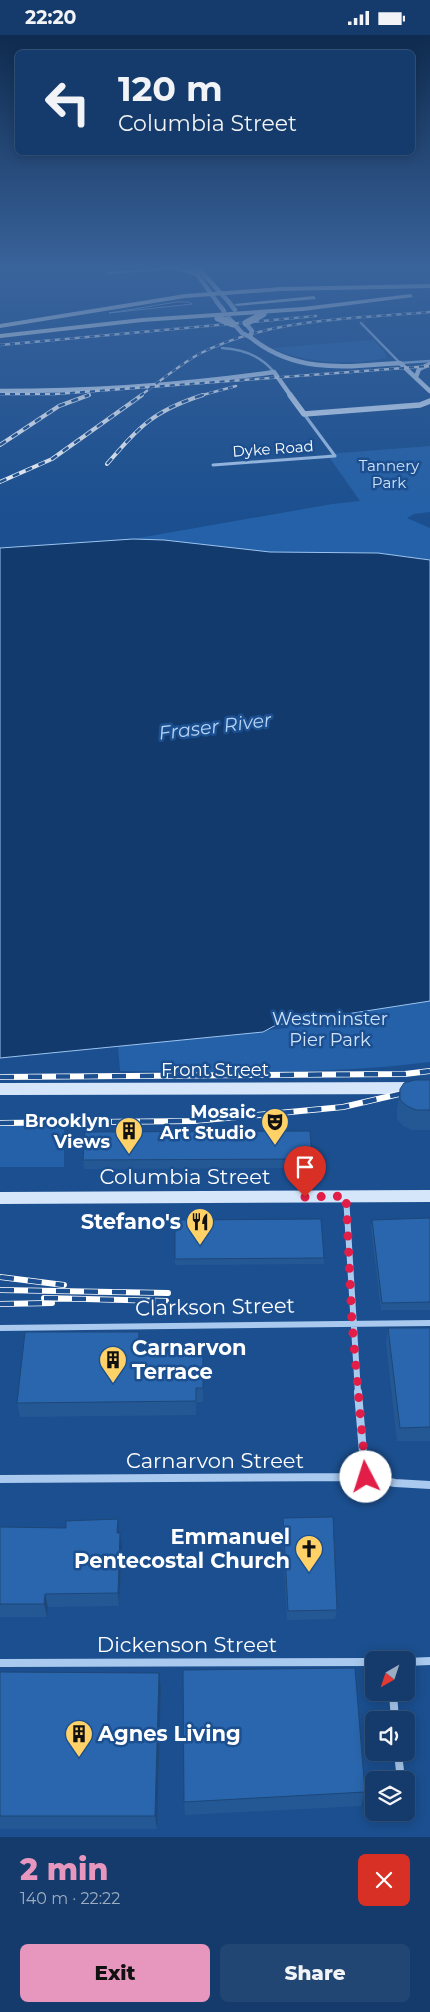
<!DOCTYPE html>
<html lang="en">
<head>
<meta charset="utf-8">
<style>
  body { margin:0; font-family:Montserrat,sans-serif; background:#214673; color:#f1f3f6; height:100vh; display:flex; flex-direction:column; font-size:19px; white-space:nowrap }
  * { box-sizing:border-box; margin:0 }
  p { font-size:16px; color:#9dadc1 }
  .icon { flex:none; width:28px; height:28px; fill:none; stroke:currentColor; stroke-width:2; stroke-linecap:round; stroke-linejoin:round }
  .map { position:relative; height:1802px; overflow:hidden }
  .drawer { display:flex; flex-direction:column; background:#143b6b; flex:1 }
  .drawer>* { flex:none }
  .top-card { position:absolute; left:15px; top:15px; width:400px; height:105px; border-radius:8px; box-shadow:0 2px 12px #0003,0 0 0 1px #33557e; background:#143b6b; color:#f1f3f6; overflow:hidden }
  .needle { width:32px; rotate:219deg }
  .buttons { position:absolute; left:365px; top:1616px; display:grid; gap:10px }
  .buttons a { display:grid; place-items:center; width:50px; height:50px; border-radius:8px; background:#143b6b; box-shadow:0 2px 12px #0003,0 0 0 1px #33557e; font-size:25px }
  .pin { position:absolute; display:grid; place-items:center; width:42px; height:42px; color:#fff; margin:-51px -21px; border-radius:50% 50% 50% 0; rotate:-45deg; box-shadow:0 0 5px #0007 }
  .pin .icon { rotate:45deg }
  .me { position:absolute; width:55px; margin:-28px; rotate:355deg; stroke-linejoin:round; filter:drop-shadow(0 0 4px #0008) }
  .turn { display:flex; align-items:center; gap:18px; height:105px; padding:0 20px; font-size:22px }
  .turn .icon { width:65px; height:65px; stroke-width:2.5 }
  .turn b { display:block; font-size:35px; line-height:42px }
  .round { display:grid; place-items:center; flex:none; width:52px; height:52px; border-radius:8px; background:#214673 }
  .summary { display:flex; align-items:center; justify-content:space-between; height:85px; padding:0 20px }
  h1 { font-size:30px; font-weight:800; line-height:38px; color:#e797bd }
  .button { display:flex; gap:10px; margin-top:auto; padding:10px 20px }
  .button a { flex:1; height:58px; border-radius:8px; background:#e797bd; color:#111; font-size:20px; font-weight:800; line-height:58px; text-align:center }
  .button a+a { background:#214673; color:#f1f3f6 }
  .status { display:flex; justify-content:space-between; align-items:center; height:35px; padding:0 25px; background:#143b6b; direction:ltr }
  .status svg { height:14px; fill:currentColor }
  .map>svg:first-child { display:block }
</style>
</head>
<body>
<div class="status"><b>22:20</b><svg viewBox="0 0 49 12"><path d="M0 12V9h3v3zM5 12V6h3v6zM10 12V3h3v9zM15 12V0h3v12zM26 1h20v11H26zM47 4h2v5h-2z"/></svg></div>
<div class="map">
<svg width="430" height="1802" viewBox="0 0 430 1802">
  <rect width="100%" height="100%" fill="#1b4f8f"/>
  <!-- green -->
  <path fill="#2461a8" d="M374,305L385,318L386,323C354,331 302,328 273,313Z
    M430,411V477L414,479L407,483L430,493V525L378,518L270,517L164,505L133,504L332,469L360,466L327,419Z
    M430,943V1027C327,1040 224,1037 120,1036L118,1011L288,993L279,954Z
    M0,1091H64V1132H0Z"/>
  <!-- water -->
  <path fill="#123a6d" stroke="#9cc4f0" d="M177,267H188L192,269L109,278Z
    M133,504L164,505L270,517L378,518L430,525V966L276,990L263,997L0,1023V513Z"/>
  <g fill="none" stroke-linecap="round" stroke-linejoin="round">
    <!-- street-far3 -->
    <path stroke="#a9c9ee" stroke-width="2.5" d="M108,238L177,233
      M361,288L400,328L430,326
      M222,313C242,314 261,321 274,337"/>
    <!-- street-far2 -->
    <path stroke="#a9c9ee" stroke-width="3" d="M304,379L335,421
      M213,430L335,421"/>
    <!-- street-far1 -->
    <path stroke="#a9c9ee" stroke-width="6" d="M346,1161L358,1358
      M0,1293L430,1288"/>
    <!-- street -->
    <path stroke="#a9c9ee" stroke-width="8" d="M358,1357L365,1442
      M0,1444L365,1442L395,1448L430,1450
      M406,1627L430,1626
      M0,1628L374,1627
      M393,1658L395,1685
      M398,1718L401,1745"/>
    <!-- secondary-far2 -->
    <path stroke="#d6e6fa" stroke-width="4.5" d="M196,231L228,266
      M197,232V239L217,267
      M177,233L197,239
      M250,302C295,339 346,332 400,328L430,356
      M416,342L419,334L430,329
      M0,356C91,356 184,350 274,337L291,361"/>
    <!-- secondary-far1 -->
    <path stroke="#d6e6fa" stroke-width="5.5" d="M290,360L304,379L420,370L430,366"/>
    <!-- secondary -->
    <path stroke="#d6e6fa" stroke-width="12" d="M0,1054L430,1053
      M0,1163L430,1161"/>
    <!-- highway -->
    <path fill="#fff" fill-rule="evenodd" d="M430,249V253L281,256L185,263L0,293V289L185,259L281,252Z
      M411,259L413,262L303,276L142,287L0,303V299L142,283L303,272Z
      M314,261L316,264L237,271L234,269Z"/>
    <defs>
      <path id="rail-far2" d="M0,310L316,281
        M0,359H55L430,331
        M86,361L89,360
        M140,361C159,347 179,330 199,319C269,283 353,284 430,277
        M199,361L236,351"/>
      <path id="rail-far1" d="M0,410L59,371L89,360
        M107,429C140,391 153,376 203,360
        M0,447L52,424L142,360"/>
      <path id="rail" d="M0,1042L405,1039L430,1036
        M0,1088L194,1086L343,1072L430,1052
        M0,1242L64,1250
        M0,1255L168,1258
        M44,1263L166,1266
        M0,1269L52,1268"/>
    </defs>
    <!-- rail-far2 casing -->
    <use href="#rail-far2" stroke="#fff" stroke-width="2.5"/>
    <!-- rail-far1 casing -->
    <use href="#rail-far1" stroke="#fff" stroke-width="4"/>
    <!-- rail casing -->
    <use href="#rail" stroke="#fff" stroke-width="6"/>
    <!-- rail-far2 -->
    <use href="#rail-far2" stroke="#1b4f8f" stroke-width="2" stroke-dasharray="5" stroke-linecap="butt"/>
    <!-- rail-far1 -->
    <use href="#rail-far1" stroke="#1b4f8f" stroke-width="2.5" stroke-dasharray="7" stroke-linecap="butt"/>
    <!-- rail -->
    <use href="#rail" stroke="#1b4f8f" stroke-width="4.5" stroke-dasharray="14" stroke-linecap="butt"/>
    <!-- secondary-bridge -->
    <path stroke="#d6e6fa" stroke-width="4.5" d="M228,266L235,275
      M217,267L224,276
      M228,282L242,298L250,302L252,296L247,290"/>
    <!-- highway-bridge -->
    <path stroke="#fff" stroke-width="7" d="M218,283L233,289
      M246,288L263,279"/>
  </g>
  <!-- wall -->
  <path fill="#245895" d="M430,1045V1095H412L403,1091L397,1084V1074L400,1054Z
    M312,1124L311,1133L84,1134L83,1125Z
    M430,1183V1275H381L371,1193L372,1185Z
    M324,1223V1229L175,1230V1224Z
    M388,1293H430V1406H397L386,1307Z
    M139,1297L140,1318L203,1316V1367H196V1380L20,1382L17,1368Z
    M283,1483L337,1575L335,1584L287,1585L282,1493Z
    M0,1492L120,1498L122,1511L119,1571L48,1572L47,1582H0Z
    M0,1637L159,1638L161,1653L157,1794H0Z
    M365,1757L361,1771L185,1780L184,1767Z"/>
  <!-- shaded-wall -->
  <path fill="#1d4779" d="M139,1297L140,1311V1332L138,1318Z
    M118,1484L119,1497L118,1511L117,1498Z
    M120,1498L122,1511L119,1571L118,1558Z
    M45,1559L48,1572L47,1582L44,1569Z
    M159,1638L161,1653L157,1794L155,1781Z"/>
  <!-- building -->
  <path fill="#2a66ad" stroke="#1d4779" d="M415,1045H430V1075H416L407,1071L400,1065V1054L404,1048Z
    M310,1096L312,1124L83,1125L85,1097Z
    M430,1183V1267L382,1268L372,1185Z
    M321,1184L324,1223L175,1224V1185Z
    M388,1293H430V1392L400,1393Z
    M25,1297H139L138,1318L203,1316V1353H196V1366L17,1368Z
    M333,1482L337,1575L288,1576L283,1483Z
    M118,1484L117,1498H120L118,1558L45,1559L44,1569H0V1492L66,1493V1486Z
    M355,1633L365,1757L184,1767L183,1635Z
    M0,1637L159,1638L155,1781H0Z"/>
  <!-- sky -->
  <linearGradient id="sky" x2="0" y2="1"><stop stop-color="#0f2b4f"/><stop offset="0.48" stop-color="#39639b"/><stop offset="1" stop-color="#39639b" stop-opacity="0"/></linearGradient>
  <rect width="430" height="483" fill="url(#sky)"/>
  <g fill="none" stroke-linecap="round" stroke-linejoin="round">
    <!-- route -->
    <path stroke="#e11d48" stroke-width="9" stroke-dasharray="0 16.2" d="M305,1162L346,1161L352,1288L366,1442"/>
  </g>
  <!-- icons -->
  <defs>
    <symbol id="theatre-pin" viewBox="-11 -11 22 30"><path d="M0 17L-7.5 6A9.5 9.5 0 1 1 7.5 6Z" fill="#ffd166" stroke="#1b4f8f"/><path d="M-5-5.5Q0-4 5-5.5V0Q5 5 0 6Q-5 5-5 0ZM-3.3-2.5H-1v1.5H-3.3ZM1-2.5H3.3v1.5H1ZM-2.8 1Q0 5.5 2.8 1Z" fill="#111"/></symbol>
    <symbol id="building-pin" viewBox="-11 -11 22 30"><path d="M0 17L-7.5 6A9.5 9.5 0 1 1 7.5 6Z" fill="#ffd166" stroke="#1b4f8f"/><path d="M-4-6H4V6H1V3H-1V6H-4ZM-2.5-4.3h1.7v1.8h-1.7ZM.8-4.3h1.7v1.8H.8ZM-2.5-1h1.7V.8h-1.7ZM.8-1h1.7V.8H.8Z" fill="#111"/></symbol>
    <symbol id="restaurant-pin" viewBox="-11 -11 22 30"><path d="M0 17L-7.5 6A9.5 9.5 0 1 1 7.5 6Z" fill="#ffd166" stroke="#1b4f8f"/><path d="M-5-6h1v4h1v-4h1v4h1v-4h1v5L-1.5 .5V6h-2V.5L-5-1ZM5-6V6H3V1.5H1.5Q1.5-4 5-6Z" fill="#111"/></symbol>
    <symbol id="church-pin" viewBox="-11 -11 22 30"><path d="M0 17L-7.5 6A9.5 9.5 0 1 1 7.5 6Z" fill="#ffd166" stroke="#1b4f8f"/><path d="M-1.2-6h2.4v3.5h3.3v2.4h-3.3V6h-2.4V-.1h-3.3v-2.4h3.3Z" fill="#111"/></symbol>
  </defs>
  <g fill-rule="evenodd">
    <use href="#theatre-pin" x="259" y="1071" width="32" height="43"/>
    <use href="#building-pin" x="113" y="1080" width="32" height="43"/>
    <use href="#restaurant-pin" x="184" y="1171" width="32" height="43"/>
    <use href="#building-pin" x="97" y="1309" width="32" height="43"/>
    <use href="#church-pin" x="293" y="1498" width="32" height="43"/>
    <use href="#building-pin" x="63" y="1683" width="32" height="43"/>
  </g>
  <g text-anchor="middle" stroke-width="5" stroke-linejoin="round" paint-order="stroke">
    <!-- far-street labels -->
    <g font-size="15" fill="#fff" stroke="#1b4f8f">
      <text transform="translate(273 414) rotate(-4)" y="5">Dyke Road</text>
    </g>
    <!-- far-park labels -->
    <g font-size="15" fill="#cfe3fa" stroke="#1b4f8f">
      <text x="389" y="436">Tannery<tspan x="389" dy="17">Park</tspan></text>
    </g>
    <!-- park labels -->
    <g font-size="18" fill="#cfe3fa" stroke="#1b4f8f">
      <text x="330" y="990">Westminster<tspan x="330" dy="21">Pier Park</tspan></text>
    </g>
    <!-- street labels -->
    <g font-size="18" fill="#fff" stroke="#1b4f8f">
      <text x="215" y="1041">Front Street</text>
    </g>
    <!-- poi labels -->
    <g font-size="18" font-weight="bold" fill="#fff" stroke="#1b4f8f" text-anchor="end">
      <text x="256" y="1083">Mosaic<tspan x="256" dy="21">Art Studio</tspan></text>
      <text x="110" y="1092">Brooklyn<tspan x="110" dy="21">Views</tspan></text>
    </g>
    <!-- water labels -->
    <g font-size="19" font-style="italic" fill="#b5d3f5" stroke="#1b4f8f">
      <text transform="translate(215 691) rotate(-7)" y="7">Fraser River</text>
    </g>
    <!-- near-street labels -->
    <g font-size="21" fill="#fff" stroke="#1b4f8f">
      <text x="185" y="1149">Columbia Street</text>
      <text transform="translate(215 1272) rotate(-1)" y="7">Clarkson Street</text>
      <text x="215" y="1433">Carnarvon Street</text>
      <text x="187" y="1617">Dickenson Street</text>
    </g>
    <!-- near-poi labels -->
    <g font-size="21" font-weight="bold" fill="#fff" stroke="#1b4f8f" text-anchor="end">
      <text x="181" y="1194">Stefano's</text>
      <text x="132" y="1320" text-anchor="start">Carnarvon<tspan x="132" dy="24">Terrace</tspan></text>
      <text x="290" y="1509">Emmanuel<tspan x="290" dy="24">Pentecostal Church</tspan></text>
      <text x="98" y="1706" text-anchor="start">Agnes Living</text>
    </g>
  </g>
</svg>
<div class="buttons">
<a><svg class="needle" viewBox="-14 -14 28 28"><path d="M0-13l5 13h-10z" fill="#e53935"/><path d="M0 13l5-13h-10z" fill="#9dadc1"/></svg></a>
<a><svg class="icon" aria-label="sound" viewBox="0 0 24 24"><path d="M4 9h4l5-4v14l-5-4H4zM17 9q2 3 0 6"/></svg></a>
<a><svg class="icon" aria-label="layers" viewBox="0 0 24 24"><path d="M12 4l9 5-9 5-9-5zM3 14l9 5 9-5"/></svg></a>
</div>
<div class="pin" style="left:305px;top:1162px;background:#d93025"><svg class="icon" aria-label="arrive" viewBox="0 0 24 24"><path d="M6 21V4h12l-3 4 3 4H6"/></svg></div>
<svg class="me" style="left:366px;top:1442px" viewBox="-20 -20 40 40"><circle r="19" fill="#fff"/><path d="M0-13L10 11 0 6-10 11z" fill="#e11d48"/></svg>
<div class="top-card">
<div class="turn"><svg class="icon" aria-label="left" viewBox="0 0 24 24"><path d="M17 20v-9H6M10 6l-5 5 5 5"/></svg><div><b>120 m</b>Columbia Street</div></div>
</div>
</div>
<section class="drawer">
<div class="summary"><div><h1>2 min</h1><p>140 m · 22:22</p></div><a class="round" style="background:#d93025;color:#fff"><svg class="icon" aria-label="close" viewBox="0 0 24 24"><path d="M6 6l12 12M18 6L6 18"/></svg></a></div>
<div class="button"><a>Exit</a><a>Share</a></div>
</section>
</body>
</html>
